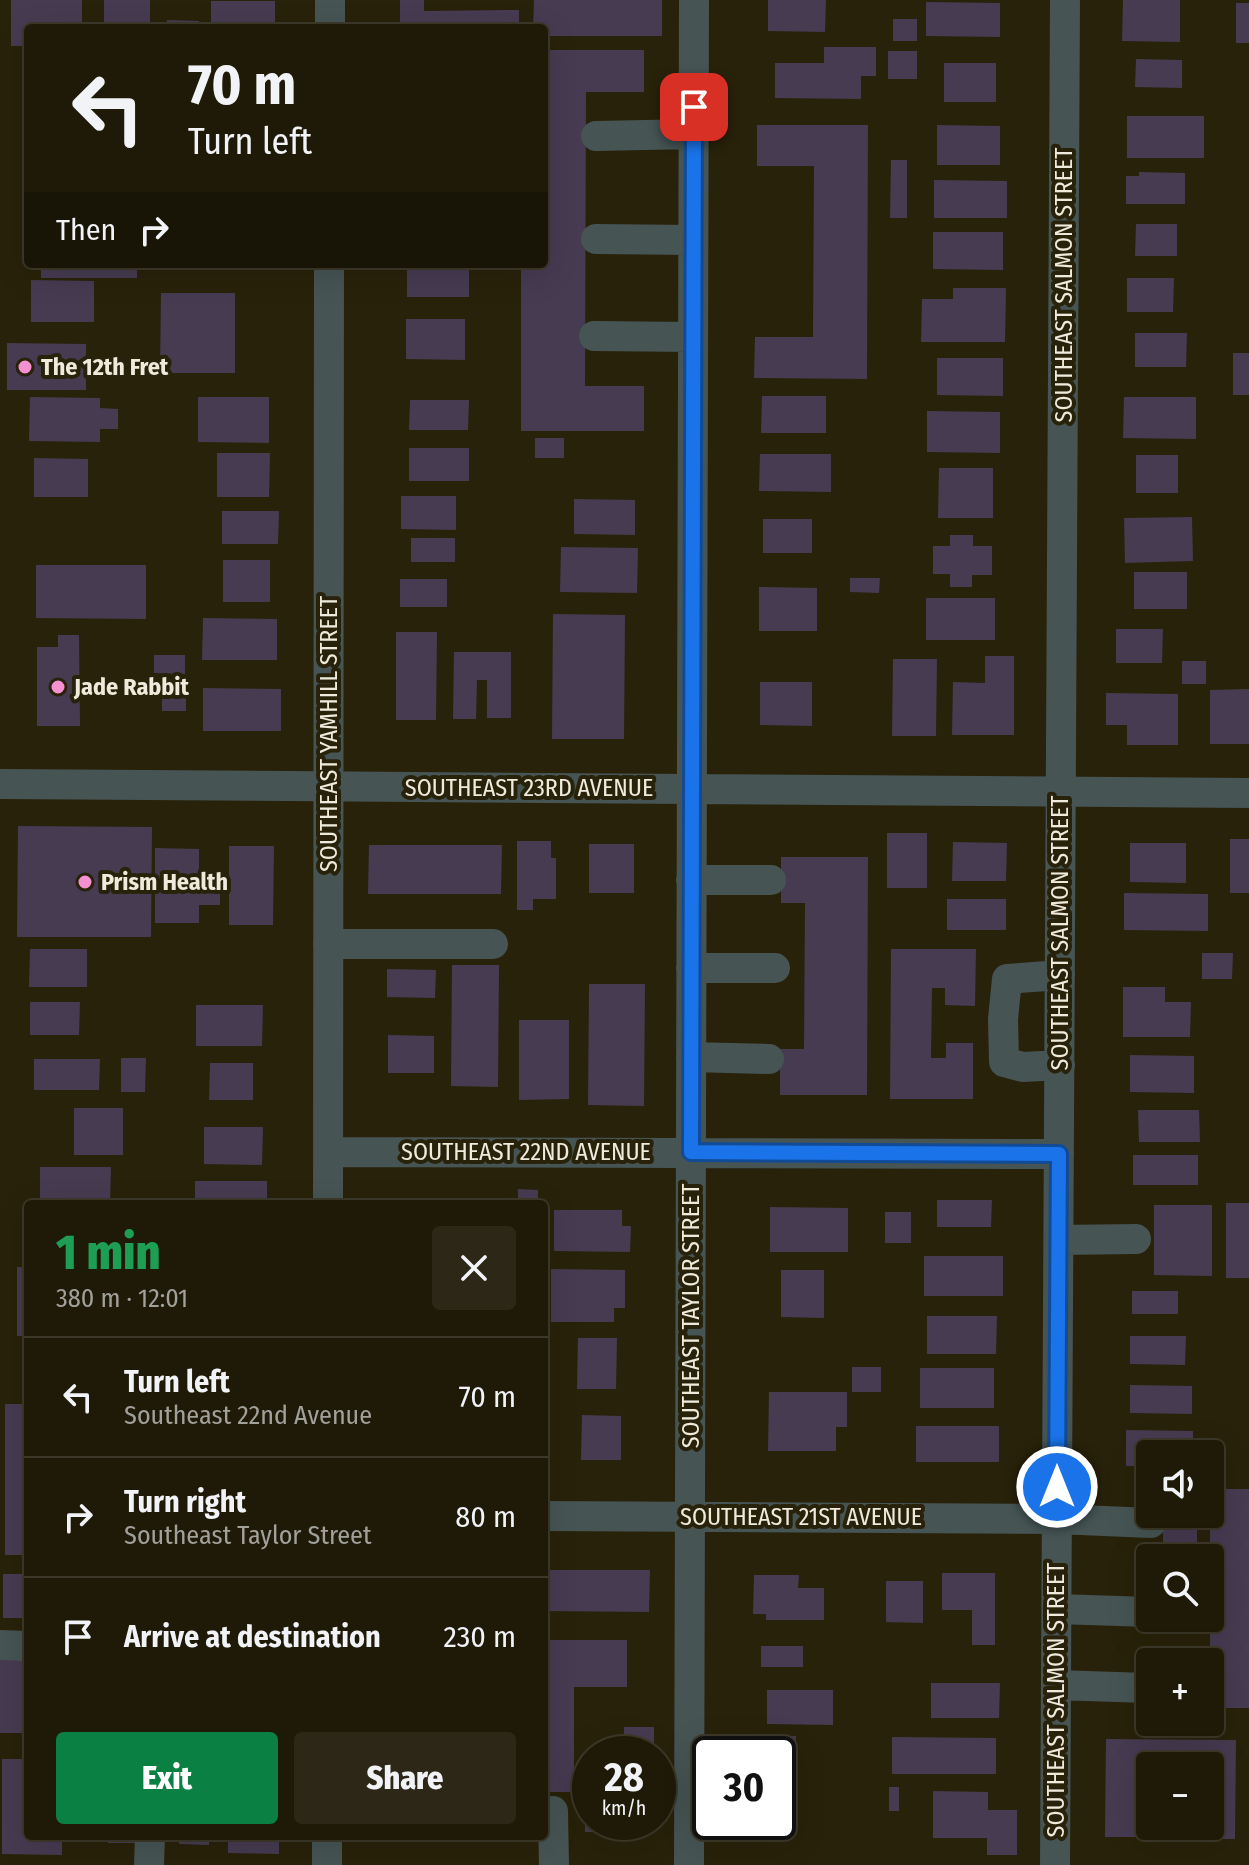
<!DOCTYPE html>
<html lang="en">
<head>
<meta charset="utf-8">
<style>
  body { margin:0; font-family:"Fira Sans Condensed",sans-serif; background:#2c2716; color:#f1f3f6; height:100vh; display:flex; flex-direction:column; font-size:30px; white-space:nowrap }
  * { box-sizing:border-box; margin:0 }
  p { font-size:26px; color:#a1a19c }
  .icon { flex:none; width:44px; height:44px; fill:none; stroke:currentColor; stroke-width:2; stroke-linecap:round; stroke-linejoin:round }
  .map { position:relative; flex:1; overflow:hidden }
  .drawer { position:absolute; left:24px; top:1200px; width:524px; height:640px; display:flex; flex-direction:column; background:#1f1a08; border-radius:8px; box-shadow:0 8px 32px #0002,0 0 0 2px #3c3829 }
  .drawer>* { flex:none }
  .guide { position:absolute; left:24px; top:24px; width:524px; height:244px; border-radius:8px; box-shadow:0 8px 32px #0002,0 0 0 2px #3c3829; background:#1f1a08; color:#f1f3f6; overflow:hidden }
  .tools { position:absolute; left:1136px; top:1440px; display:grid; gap:16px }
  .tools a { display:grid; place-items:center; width:88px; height:88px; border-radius:8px; background:#1f1a08; box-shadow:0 8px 32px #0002,0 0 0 2px #3c3829; font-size:40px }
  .speed { position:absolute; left:572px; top:1736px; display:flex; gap:16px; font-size:40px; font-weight:700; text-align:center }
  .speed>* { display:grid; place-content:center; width:104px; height:104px; border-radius:50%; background:#1f1a08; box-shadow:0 8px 32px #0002,0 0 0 2px #3c3829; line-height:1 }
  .speed small { font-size:20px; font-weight:400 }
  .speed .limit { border:4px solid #111; border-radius:12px; background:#fff; color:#111 }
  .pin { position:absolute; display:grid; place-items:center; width:68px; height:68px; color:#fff; margin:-34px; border-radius:16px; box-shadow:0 4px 12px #0006 }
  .me { position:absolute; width:88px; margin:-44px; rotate:0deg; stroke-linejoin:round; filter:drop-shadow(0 0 6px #0008) }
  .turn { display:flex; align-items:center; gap:28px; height:168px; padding:0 32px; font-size:36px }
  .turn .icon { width:104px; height:104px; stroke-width:2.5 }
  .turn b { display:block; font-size:56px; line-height:68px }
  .then { display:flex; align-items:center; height:76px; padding:0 32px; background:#0003; gap:16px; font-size:30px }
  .round { display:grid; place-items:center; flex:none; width:84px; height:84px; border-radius:8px; background:#2c2716 }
  .headline { display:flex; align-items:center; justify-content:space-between; height:136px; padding:0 32px }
  h1 { font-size:48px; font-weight:800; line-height:60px; color:#1e9e55 }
  .button { display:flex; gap:16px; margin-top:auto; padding:16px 32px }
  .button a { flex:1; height:92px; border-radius:8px; background:#0b8043; color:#fff; font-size:32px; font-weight:800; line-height:92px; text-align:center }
  .button a+a { background:#2c2716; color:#f1f3f6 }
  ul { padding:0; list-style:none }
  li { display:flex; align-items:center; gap:24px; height:120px; padding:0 32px; border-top:2px solid #3c3829 }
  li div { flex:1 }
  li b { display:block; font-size:30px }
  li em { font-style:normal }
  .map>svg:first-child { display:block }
</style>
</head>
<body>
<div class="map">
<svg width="1249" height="1865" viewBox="0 0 1249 1865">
  <rect width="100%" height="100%" fill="#29220a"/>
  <!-- building -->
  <path fill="#463b51" d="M11,0H82V28H28V46H11Z
    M104,0H150V28H104Z
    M400,0H424V11L519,10V28H400Z
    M534,0H662V36H544V28H533Z
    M768,0H826L825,32L768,31Z
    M1123,0H1180V42L1122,41Z
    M211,1H275V28H211Z
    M926,2L1000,3V37L926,36Z
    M1236,3H1249V43H1236Z
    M893,19H917V41H893Z
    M167,20L199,21V28H167Z
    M824,47H876V76H861V99L775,98V63H824Z
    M544,50H644V92H586L585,386H644V431H521V264H544Z
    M888,51H917V79H888Z
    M1136,59L1182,60V88L1135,87Z
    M944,63H996V102H944Z
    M1127,116H1204V158H1127Z
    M757,125H868L867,379L754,378L755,337H813L814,166H757Z
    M937,125L1000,126V165H937Z
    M891,160H907V218H890Z
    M1139,172L1185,173V204H1126V176H1139Z
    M934,180L1007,181V218H934Z
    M1136,224H1177V256H1135Z
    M933,232H1003V270L933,269Z
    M41,264H137V278H41Z
    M407,265H469V297H407Z
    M1127,278H1174L1173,312H1127Z
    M31,280L94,281V322H31Z
    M953,288H1006L1005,342H921L922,299H953Z
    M161,293H235V373H160Z
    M406,319H465V360L406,359Z
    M1135,333H1187L1186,367H1135Z
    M7,343L86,344V390H7Z
    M1233,353H1249V395H1233Z
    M937,358H1003V396L937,395Z
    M762,396H826V433H761Z
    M30,397L100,398V408L118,409V429H100V442L29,441Z
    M198,397H269V443L198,442Z
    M1124,397H1196V439L1123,438Z
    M410,400H469L468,430H409Z
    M927,411L1000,412V453L927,452Z
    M535,438H564V458H535Z
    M409,448H469V481H409Z
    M217,453H270L269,497H217Z
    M760,454H831V492L759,491Z
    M1136,455H1178V493H1136Z
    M34,458L88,459V497H34Z
    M939,468H993V518H938Z
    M401,496H456V530L401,529Z
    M574,499L635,500V535L574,534Z
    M222,511H279L278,544H222Z
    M1192,517L1193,561L1125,563L1124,518Z
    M763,519H812V553H763Z
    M950,535H973V546H992V575H972V587H950V574H933V546H950Z
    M411,538H455V562H411Z
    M561,547L638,548L637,593L560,592Z
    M223,560H270V602H223Z
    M36,565H146V619L36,618Z
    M1134,572H1187V609H1134Z
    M850,578H880L879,593L850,592Z
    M400,579H447V607H400Z
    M759,587L817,588V631H759Z
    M926,598H995V640H926Z
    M553,614L625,615L624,739H552Z
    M203,618L277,619V660H202Z
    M1116,629H1163L1162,663H1116Z
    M396,632H437L436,720H396Z
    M58,635H79L80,726H37V647H58Z
    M454,652H511V718H487V680H477L476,719H453Z
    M154,655H185V674L154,673Z
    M985,656H1014V735H952L953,682L985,683Z
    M893,659H937L936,736H892Z
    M1182,661H1206V684H1182Z
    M760,682H812V726L760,725Z
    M162,684H186V711H162Z
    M203,688L281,689V731H203Z
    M1249,689V744H1210V690Z
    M1106,693L1178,694V745H1127V725H1106Z
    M18,826L152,827L151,937H17Z
    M887,833H927V888H887Z
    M1230,839H1249V893H1230Z
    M517,841H551V858H556V899H533V910H517Z
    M953,842L1007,843L1006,881H952Z
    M1130,843H1186V883L1130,882Z
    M589,844H634V893H589Z
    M369,845H502L501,894H368Z
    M229,846H274L273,925H229Z
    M155,848L199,849V880H220V905H199V923H155Z
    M781,857H868L867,1095H780V1049H804L805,903H781Z
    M1124,893L1208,894V931L1124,930Z
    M947,899H1006V930H947Z
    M30,949H87V987H29Z
    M891,949H976L975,1006L945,1005V988H932L931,1058H946V1043H973V1099H890Z
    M1202,953H1233L1232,979H1202Z
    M452,965H499L498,1087L451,1086Z
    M387,969L436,970L435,998L387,997Z
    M589,984H645L644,1106L588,1105Z
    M1123,987H1165V1002H1191L1190,1037H1123Z
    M30,1002H80L79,1035H30Z
    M196,1005H263L262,1046H196Z
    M519,1020H569V1099L519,1100Z
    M388,1035L434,1036V1073H388Z
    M1130,1055L1194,1056V1093L1130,1092Z
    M121,1058H146L145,1092H121Z
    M34,1059H100L99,1090H34Z
    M210,1063H253V1100H209Z
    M74,1108H123V1155H74Z
    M1138,1110H1199L1200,1142H1139Z
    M204,1127H263L262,1165L204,1164Z
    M1133,1155H1198V1185H1133Z
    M40,1167H111L110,1204H40Z
    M195,1181H267V1204H195Z
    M518,1189L538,1190V1204H518Z
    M937,1200H992L991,1227H937Z
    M1226,1203H1249V1278H1226Z
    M1154,1205H1212V1276L1154,1275Z
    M770,1207L848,1208V1252H770Z
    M554,1210H622V1226H631L630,1252L554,1251Z
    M885,1212H911V1243H885Z
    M924,1256H1003V1296H924Z
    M17,1267H28V1336H17Z
    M551,1269L625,1270V1308H614V1322H551Z
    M781,1270H824V1318L781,1317Z
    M1132,1291H1178V1314H1132Z
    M927,1316H997L996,1354H927Z
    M1130,1336H1186L1185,1365L1130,1364Z
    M578,1338H617L616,1389H577Z
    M852,1367H881V1392H852Z
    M920,1368H994V1408H920Z
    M1130,1385L1192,1386V1414L1130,1413Z
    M769,1392H847V1427H836V1451H768Z
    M5,1404H28V1555H5Z
    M582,1415L621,1416V1460H581Z
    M916,1426H999V1462H916Z
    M1126,1430L1193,1431V1454H1150V1466H1126Z
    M1210,1489H1249V1708H1210V1519H1197V1543H1163V1514H1210Z
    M544,1570H650L649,1612L544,1611Z
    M942,1573H995V1645H972V1610H942Z
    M3,1574H28V1618H3Z
    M754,1575H799L798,1588H824V1620H766V1614H753Z
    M886,1581H923V1623L886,1622Z
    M544,1640H627V1687H574V1792H544Z
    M761,1646H803V1667H761Z
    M0,1660H28V1733H0Z
    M931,1683H1000L999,1718H931Z
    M767,1690H833V1725L767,1724Z
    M624,1727H654V1754H624Z
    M740,1736H796L795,1771H778V1754H740Z
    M892,1737L996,1738V1774H892Z
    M1106,1739L1236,1740L1235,1839H1180V1826H1210V1766H1150V1826H1159V1837H1105Z
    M2,1759H28V1836H62V1855L2,1854Z
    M585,1783H590V1822H629V1833L585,1832Z
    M889,1787H899V1811H889Z
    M933,1791L988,1792V1810H1017V1855H987V1838H933Z
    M108,1836H141V1843H108Z
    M179,1836H209V1845L179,1844Z
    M228,1836H279V1854L228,1853Z
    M444,1836H497V1840H444Z"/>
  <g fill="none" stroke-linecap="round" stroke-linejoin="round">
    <!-- minor -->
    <path stroke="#465454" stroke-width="30" d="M330,28V0
      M596,136L694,134
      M596,239L693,240
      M594,336L693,337
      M0,784L1249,793
      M691,880H771
      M328,944H493
      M691,968H775
      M1060,975L1007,979L1003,1019L1004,1062L1023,1067L1060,1065
      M691,1057L769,1059
      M328,1152L1059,1154
      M328,1204L329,264
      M1059,1240L1136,1239
      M544,1516L1057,1519L1151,1523
      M1057,1609L1150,1612
      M0,1645L28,1646
      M1056,1685L1147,1688
      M553,1811L554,1865
      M149,1865L150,1836
      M327,1865V1836
      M689,1865L694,0
      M1055,1865L1065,0"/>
  </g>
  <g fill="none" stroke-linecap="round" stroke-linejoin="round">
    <defs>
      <path id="route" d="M694,107L691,1152L1059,1154L1057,1487"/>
    </defs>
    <!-- route casing -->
    <use href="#route" stroke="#114b97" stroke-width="20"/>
    <!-- route -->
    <use href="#route" stroke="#1a73e8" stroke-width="14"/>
  </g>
  <!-- markers -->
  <g fill="#f590d1" stroke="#29220a" stroke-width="3">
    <circle cx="25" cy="367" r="8"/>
    <circle cx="58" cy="687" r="8"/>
    <circle cx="85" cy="882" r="8"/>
  </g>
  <g text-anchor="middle" stroke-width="8" stroke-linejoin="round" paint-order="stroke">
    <!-- street labels -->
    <g font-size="24" fill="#eeeadc" stroke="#29220a">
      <text transform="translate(1064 285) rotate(-90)" y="8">SOUTHEAST SALMON STREET</text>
      <text transform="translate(329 734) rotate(-90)" y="8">SOUTHEAST YAMHILL STREET</text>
      <text x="529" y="796">SOUTHEAST 23RD AVENUE</text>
      <text transform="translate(1060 933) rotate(-90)" y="8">SOUTHEAST SALMON STREET</text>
      <text x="526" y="1160">SOUTHEAST 22ND AVENUE</text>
      <text transform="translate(691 1316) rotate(-90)" y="8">SOUTHEAST TAYLOR STREET</text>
      <text x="801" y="1525">SOUTHEAST 21ST AVENUE</text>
      <text transform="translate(1056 1700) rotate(-90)" y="8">SOUTHEAST SALMON STREET</text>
    </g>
    <!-- poi labels -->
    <g font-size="24" font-weight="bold" fill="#eeeadc" stroke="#29220a" text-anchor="start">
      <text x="41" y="375">The 12th Fret</text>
      <text x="74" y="695">Jade Rabbit</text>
      <text x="101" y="890">Prism Health</text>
    </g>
  </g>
</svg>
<div class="tools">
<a><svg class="icon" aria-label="sound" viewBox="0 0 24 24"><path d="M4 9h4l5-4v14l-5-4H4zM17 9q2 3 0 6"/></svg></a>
<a><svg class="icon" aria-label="search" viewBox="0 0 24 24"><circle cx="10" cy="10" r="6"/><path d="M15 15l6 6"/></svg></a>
<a>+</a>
<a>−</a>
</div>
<div class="speed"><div>28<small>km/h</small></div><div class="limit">30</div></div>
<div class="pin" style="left:694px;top:107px;background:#d93025"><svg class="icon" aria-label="arrive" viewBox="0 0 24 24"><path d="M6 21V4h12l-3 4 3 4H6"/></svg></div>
<svg class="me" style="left:1057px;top:1487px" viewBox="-20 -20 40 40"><circle r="17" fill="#1a73e8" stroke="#fff" stroke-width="3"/><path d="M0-11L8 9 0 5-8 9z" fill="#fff"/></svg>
<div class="guide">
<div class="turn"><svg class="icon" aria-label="left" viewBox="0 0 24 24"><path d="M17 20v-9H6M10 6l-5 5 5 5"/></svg><div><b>70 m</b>Turn left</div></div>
<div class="then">Then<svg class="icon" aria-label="right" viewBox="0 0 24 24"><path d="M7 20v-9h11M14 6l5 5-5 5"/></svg></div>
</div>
<section class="drawer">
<div class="headline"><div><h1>1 min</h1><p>380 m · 12:01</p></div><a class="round"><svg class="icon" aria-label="close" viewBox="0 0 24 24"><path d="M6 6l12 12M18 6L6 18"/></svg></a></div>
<ul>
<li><svg class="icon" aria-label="left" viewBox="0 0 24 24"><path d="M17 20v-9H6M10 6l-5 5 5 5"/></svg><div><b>Turn left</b><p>Southeast 22nd Avenue</p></div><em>70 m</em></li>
<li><svg class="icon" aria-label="right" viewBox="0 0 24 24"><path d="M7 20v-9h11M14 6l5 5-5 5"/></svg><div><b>Turn right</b><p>Southeast Taylor Street</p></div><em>80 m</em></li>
<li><svg class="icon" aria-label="arrive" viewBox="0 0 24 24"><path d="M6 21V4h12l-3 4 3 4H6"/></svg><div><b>Arrive at destination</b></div><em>230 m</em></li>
</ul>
<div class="button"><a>Exit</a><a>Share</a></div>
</section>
</div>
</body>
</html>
